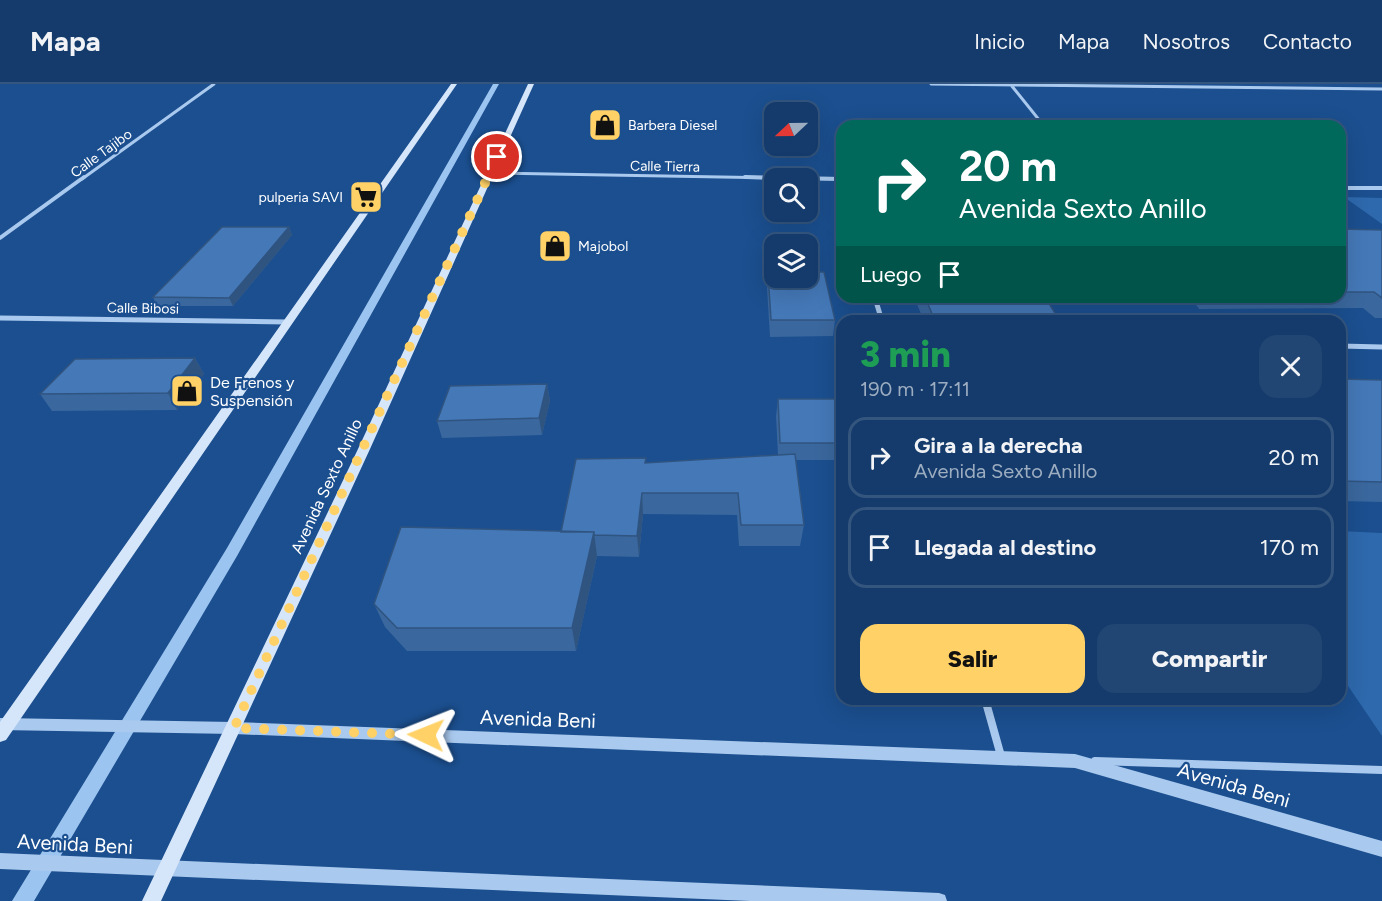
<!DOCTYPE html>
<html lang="es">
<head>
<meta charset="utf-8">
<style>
  body { margin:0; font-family:Figtree,sans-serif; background:#214673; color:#f1f3f6; height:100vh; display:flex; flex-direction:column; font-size:22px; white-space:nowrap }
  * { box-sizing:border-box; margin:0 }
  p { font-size:20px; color:#9dadc1 }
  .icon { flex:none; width:33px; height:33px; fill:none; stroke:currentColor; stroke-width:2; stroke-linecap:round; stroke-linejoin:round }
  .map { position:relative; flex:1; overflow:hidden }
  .details { position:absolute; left:836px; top:231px; width:510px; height:390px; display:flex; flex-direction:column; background:#143b6b; border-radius:18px; box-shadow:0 6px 24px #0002,0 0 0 2px #33557e }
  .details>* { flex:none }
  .hud { position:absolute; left:836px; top:36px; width:510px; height:183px; border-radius:18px; box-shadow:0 6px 24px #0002,0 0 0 2px #33557e; background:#00695c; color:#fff; overflow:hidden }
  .needle { width:39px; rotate:248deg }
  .fabs { position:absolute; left:764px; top:18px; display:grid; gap:12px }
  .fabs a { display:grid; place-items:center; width:54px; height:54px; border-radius:12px; background:#143b6b; box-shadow:0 6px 24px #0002,0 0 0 2px #33557e; font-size:30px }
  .pin { position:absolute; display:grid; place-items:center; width:51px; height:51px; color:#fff; margin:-26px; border:3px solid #fff; border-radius:50%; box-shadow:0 2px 6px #0007 }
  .me { position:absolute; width:66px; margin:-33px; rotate:272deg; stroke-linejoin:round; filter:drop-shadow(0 0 4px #0008) }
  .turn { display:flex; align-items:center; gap:21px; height:126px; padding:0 24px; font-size:27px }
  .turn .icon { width:78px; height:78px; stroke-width:2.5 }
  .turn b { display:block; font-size:42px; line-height:51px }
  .then { display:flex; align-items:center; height:57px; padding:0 24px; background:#0003; gap:12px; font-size:22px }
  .round { display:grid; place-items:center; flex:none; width:63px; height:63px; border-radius:18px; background:#214673 }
  .overview { display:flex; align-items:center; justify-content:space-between; height:102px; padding:0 24px }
  h1 { font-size:36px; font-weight:800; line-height:45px; color:#1e9e55 }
  .primary-button { display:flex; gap:12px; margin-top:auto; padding:12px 24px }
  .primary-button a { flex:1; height:69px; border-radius:18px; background:#ffd166; color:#111; font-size:24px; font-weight:800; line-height:69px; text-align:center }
  .primary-button a+a { background:#214673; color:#f1f3f6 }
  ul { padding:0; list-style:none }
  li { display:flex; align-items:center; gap:18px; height:81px; margin:0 12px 9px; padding:0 12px; border:3px solid #33557e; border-radius:18px }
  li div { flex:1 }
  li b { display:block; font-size:22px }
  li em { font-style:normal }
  header { display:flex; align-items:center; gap:36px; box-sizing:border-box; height:84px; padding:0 30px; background:#143b6b; border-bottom:2px solid #33557e }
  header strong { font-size:28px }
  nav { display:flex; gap:33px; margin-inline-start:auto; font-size:21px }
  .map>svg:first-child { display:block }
</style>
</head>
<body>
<header>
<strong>Mapa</strong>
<nav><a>Inicio</a><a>Mapa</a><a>Nosotros</a><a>Contacto</a></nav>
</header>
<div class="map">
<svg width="1382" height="817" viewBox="0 0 1382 817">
  <rect width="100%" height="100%" fill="#1b4f8f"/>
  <!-- green -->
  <path fill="#2e69ad" d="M1344,113L1382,114V140Z
    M1340,447L1382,449V652L1340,590Z"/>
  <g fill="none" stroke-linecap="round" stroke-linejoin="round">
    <!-- stream -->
    <path fill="#9cc4f0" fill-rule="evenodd" d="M493,0H499L237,472L34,817H12L227,464Z"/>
    <!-- minor-far3 -->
    <path stroke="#a9c9ee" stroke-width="3" d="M931,0L1382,5
      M1011,1L1044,42
      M489,89L834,95
      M82,95L214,0"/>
    <!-- minor-far2 -->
    <path stroke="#a9c9ee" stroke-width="4" d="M745,93L842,95
      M1340,104H1382
      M0,154L84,93
      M875,213L876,215"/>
    <!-- minor-far1 -->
    <path stroke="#a9c9ee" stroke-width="5" d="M875,214L882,237
      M0,234L287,238
      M1340,262L1382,263"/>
    <!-- minor -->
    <path stroke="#a9c9ee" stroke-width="8" d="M985,615L1001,672
      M1095,677L1382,686"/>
    <!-- tertiary -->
    <path fill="#a9c9ee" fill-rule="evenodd" d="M0,634L234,638L1075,670L1382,757V773L1075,684L234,650L0,646Z
      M0,769L939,809L945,811L947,817H750L0,785Z"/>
    <!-- secondary -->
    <path fill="#d6e6fa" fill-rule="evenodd" d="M451,0H457L6,656L0,658V638Z
      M528,0H534L370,365L161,817H142L358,365Z"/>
  </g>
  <!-- wall -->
  <path fill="#3a679d" d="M289,143L292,151L233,222H157L153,213Z
    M1340,145L1382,146V234H1375L1363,224L1199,225L1193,216H1181L1179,213H1340Z
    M768,189L835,236L833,252L770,253L767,204Z
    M914,213H1045L1060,237H924Z
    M195,274L204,290L177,326L52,327L40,310Z
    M1340,295L1382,296V418L1340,417Z
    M547,300L550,317L542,351L442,354L437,337Z
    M778,315H842V376H796L804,441L800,462H739L737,431L643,430L639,473L597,472L576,567H407L385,543L374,520L561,448L646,374V379L778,371L776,332Z"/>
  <!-- shaded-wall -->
  <path fill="#305480" d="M289,143L292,151L233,222L229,214Z
    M195,274L204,290L177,326L168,309Z
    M547,300L550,317L542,351L539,334Z
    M642,409L643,430L639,473L637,452Z
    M594,448L597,472L576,567L572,544Z"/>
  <!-- building -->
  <path fill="#4478b7" stroke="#305480" stroke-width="1.5" d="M222,143H289L229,214L153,213Z
    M1340,145L1382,146V214L1374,208H1340Z
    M807,188H824L835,236H771L768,189H774V194H807Z
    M925,213H1045L1060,237H935Z
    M195,274L168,309L40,310L75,275Z
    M1340,295L1382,296V398L1340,397Z
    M547,300L539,334L437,337L450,302Z
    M778,315H842V359H780Z
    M795,370L804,441H741L738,409H642L637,452L594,451V448H561L576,375L646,374L645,379Z
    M401,443L594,448L572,544H397L374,520Z"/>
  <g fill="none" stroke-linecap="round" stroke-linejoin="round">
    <!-- route -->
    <path stroke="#ffd166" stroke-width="10" stroke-dasharray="0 18" d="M426,651L234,644L497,73"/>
  </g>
  <!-- icons -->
  <defs>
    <symbol id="shop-square" viewBox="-11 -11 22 22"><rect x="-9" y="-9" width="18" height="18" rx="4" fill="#ffd166" stroke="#1b4f8f"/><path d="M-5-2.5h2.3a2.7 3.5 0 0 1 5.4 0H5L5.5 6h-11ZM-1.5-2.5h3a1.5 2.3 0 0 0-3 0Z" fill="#111"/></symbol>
    <symbol id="supermarket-square" viewBox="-11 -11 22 22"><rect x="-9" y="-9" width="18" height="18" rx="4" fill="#ffd166" stroke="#1b4f8f"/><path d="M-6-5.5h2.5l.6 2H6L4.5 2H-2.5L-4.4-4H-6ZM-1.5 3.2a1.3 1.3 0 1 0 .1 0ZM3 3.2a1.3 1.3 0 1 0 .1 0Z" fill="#111"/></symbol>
  </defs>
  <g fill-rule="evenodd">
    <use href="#shop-square" x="586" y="22" width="38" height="38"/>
    <use href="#supermarket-square" x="347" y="94" width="38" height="38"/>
    <use href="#shop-square" x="536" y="143" width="38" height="38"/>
    <use href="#shop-square" x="168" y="288" width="38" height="38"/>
  </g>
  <g text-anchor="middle" stroke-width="4.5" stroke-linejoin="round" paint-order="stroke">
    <!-- far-poi labels -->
    <g font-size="14" fill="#fff" stroke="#1b4f8f" text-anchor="start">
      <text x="628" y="46">Barbera Diesel</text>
      <text x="343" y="118" text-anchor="end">pulperia SAVI</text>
      <text x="578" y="167">Majobol</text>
    </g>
    <!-- far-street labels -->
    <g font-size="14" fill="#fff" stroke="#1b4f8f">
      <text transform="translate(101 69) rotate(-36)" y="5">Calle Tajibo</text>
      <text transform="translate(665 82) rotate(1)" y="5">Calle Tierra</text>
      <text transform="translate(143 224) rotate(1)" y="5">Calle Bibosi</text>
    </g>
    <!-- poi labels -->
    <g font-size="16" fill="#fff" stroke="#1b4f8f" text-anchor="start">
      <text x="210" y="304">De Frenos y<tspan x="210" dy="18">Suspensión</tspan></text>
    </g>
    <!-- street labels -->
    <g font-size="16" fill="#fff" stroke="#1b4f8f">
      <text transform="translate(326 402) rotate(-65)" y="6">Avenida Sexto Anillo</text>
    </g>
    <!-- near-street labels -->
    <g font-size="20" fill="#fff" stroke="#1b4f8f">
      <text transform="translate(538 635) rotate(2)" y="7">Avenida Beni</text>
      <text transform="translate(1234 701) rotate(16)" y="7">Avenida Beni</text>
      <text transform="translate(75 760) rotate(3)" y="7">Avenida Beni</text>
    </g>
  </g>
</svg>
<div class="fabs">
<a><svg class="needle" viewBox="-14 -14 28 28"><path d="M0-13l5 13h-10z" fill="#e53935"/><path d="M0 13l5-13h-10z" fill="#9dadc1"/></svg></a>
<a><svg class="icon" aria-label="search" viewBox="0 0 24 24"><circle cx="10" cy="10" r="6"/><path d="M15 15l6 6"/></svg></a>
<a><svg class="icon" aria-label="layers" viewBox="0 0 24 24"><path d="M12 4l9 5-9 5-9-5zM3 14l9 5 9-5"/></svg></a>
</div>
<div class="pin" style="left:497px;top:73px;background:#d93025"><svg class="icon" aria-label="arrive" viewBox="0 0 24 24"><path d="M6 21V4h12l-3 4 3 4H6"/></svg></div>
<svg class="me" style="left:426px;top:651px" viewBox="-20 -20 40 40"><path d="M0-17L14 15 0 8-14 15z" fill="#ffd166" stroke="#fff" stroke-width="4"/></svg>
<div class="hud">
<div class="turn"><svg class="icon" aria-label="right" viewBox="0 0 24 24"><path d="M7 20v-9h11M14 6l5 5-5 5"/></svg><div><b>20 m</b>Avenida Sexto Anillo</div></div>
<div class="then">Luego<svg class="icon" aria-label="arrive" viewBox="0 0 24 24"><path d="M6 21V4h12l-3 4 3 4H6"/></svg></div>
</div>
<section class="details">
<div class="overview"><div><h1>3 min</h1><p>190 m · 17:11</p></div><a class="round"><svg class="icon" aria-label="close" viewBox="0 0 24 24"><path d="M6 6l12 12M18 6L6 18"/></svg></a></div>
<ul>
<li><svg class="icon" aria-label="right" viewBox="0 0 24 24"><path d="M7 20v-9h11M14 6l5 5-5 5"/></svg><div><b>Gira a la derecha</b><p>Avenida Sexto Anillo</p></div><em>20 m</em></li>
<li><svg class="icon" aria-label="arrive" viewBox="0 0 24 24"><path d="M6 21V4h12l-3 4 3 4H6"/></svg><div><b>Llegada al destino</b></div><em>170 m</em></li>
</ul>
<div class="primary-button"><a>Salir</a><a>Compartir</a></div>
</section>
</div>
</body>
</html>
